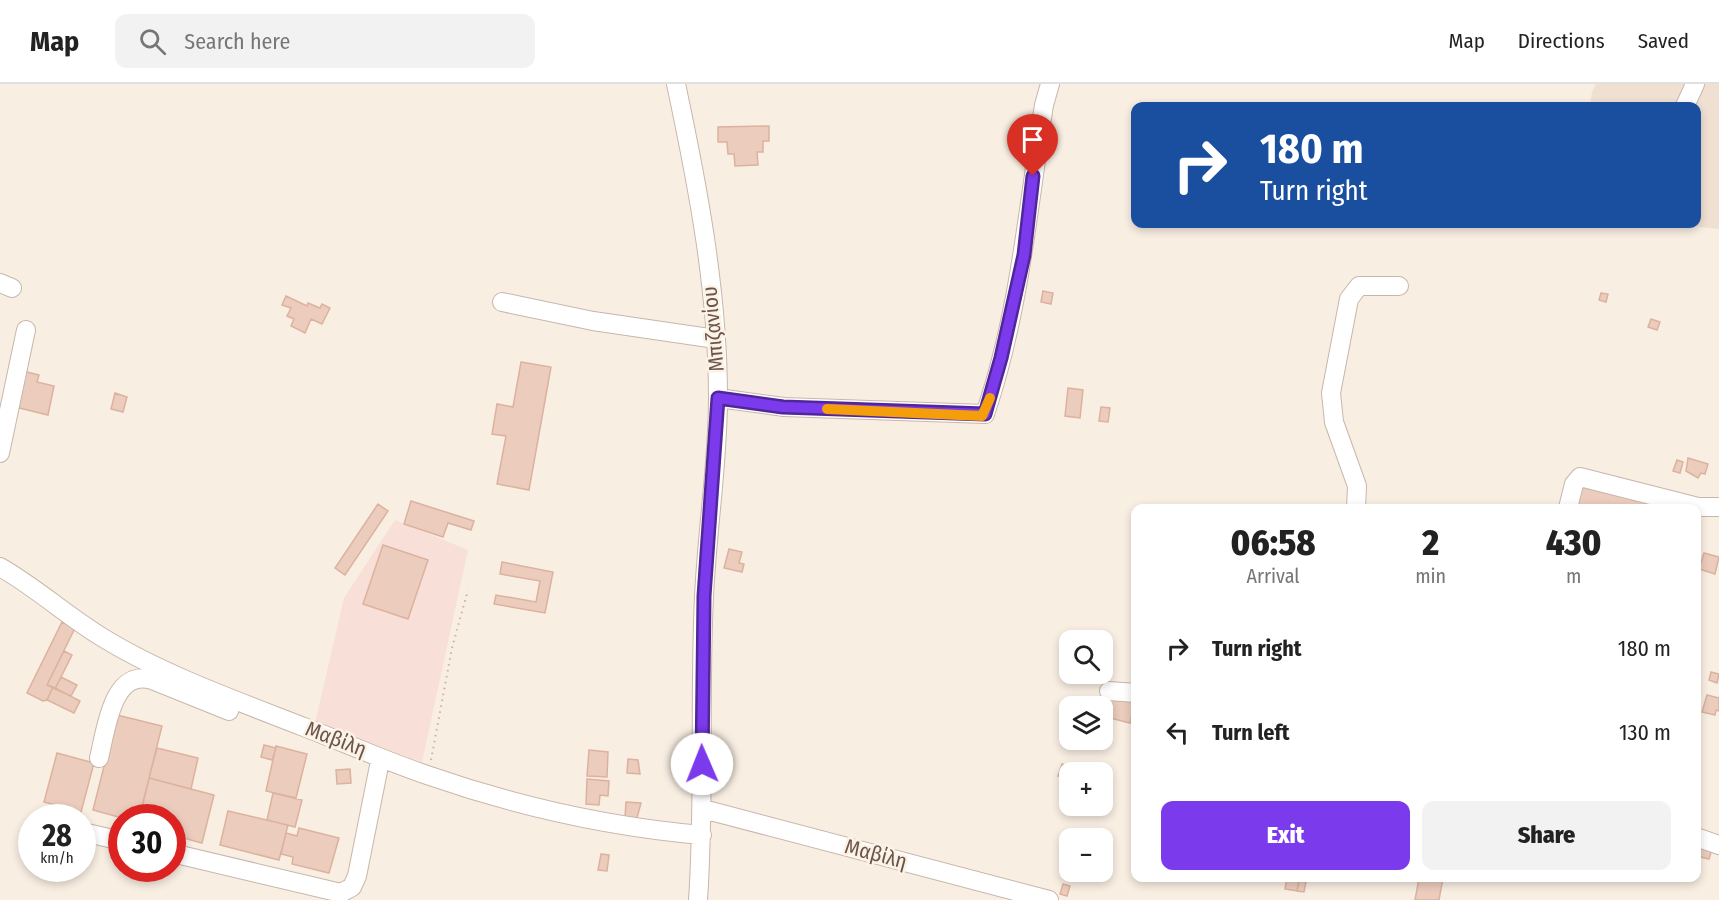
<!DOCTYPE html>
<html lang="en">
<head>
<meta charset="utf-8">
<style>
  body { margin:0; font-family:"Fira Sans Condensed",sans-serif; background:#f2f2f2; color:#222; height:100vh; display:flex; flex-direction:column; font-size:22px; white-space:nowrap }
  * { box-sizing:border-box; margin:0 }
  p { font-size:20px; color:#767676 }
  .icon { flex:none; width:33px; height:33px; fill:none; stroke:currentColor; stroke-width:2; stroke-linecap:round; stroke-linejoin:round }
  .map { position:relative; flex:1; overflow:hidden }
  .panel { position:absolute; left:1131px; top:420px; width:570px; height:378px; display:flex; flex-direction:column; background:#fff; border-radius:12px; box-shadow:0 3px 9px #0003 }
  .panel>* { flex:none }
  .hud { position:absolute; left:1131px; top:18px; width:570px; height:126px; border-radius:12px; box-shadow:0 3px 9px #0003; background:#1a4fa0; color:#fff; overflow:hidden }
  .tools { position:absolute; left:1059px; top:546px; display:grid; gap:12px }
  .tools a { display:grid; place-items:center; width:54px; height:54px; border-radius:12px; background:#fff; box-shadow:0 3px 9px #0003; font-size:30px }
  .speed { position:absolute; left:18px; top:720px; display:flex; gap:12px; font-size:30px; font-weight:700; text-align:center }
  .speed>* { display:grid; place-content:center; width:78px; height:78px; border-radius:50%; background:#fff; box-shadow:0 3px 9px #0003; line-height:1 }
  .speed small { font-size:15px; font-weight:400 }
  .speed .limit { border:9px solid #d22; background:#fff; color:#111 }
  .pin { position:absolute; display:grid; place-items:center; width:51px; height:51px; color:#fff; margin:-62px -26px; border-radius:50% 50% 50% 0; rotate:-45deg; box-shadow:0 0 6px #0007 }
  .pin .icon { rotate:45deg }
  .me { position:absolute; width:66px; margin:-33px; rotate:359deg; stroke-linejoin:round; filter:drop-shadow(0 0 4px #0008) }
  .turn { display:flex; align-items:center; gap:21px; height:126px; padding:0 30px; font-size:27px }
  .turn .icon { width:78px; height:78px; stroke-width:2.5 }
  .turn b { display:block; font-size:42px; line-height:51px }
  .eta { display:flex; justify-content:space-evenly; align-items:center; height:102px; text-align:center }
  .eta b { font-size:36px; font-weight:800; line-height:42px }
  .action { display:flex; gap:12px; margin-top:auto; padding:12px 30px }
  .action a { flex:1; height:69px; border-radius:12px; background:#7c3aed; color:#fff; font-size:24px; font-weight:800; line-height:69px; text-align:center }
  .action a+a { background:#f2f2f2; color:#222 }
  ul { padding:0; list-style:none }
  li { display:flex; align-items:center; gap:18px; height:84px; padding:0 30px }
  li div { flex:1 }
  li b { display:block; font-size:22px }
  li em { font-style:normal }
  header { display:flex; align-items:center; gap:36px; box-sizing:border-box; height:84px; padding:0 30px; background:#fff; border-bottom:2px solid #e0e0e0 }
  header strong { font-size:28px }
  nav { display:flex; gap:33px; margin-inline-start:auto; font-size:21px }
  .search { width:420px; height:54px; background:#f2f2f2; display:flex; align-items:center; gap:15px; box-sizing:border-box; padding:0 21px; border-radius:12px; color:#767676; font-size:22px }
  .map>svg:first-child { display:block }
</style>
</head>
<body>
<header>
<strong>Map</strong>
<div class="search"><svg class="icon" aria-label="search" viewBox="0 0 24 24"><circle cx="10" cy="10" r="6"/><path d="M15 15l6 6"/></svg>Search here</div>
<nav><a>Map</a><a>Directions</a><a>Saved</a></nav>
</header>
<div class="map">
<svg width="1719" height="816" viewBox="0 0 1719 816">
  <rect width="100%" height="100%" fill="#f9eee2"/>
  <!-- residential -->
  <path fill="#f0e0d1" d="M1596,0H1719V145L1675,140H1696V22H1590L1592,8Z"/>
  <!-- commercial -->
  <path fill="#f8dfd7" d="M395,436L468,466L422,678L315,639L344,514Z"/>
  <!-- building -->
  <path fill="#ebccbd" stroke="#dcb29f" stroke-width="1.5" d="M769,42V57H763V68H757L758,81L735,82L734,70H728L727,58H718V43Z
    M1043,207L1053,209L1051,220L1041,218Z
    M1601,209L1608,210L1606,218L1599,216Z
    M286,212L307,222L308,219L320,224L322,220L330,224L322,240L311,235L305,249L291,242L294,235L287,232L291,224L282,221Z
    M1651,235L1660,238L1657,246L1648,243Z
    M521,278L551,283L529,406L497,400L506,352L492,350L497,320L513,323Z
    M23,287L39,291L37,298L54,302L48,331L15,323Z
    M1068,304L1083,306L1080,334L1065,332Z
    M115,309L127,313L123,328L111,325Z
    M1101,323L1110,324L1108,338L1099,337Z
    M1688,374L1708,380L1705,390L1701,389L1698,394L1686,387Z
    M1677,376L1683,378L1680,389L1673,387Z
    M1578,398L1678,424H1571Z
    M411,417L474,437L471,446L448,439L443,453L404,440Z
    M378,420L388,427L345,491L335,484Z
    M383,461L428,476L408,535L363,520Z
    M729,465L742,468L739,479L744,480L742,488L724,484Z
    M1704,469L1719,473L1715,490L1699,485Z
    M502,478L553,488L545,529L494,520L496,511L536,518L540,497L500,490Z
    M62,538L75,544L47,601L53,603L47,616L43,617L27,609Z
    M64,567L72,571L55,605L47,601Z
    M1711,588L1719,590L1717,599L1709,596Z
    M61,593L77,601L71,612L55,605Z
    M53,603L80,617L74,629L47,616Z
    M1707,611L1719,614V627L1716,626L1715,631L1702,628Z
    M1110,613L1135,619L1130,639L1106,633Z
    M117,631L162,642L139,734H122L93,726Z
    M264,661L276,664L272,676L261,673Z
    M276,662L307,670L296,714L266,707Z
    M157,664L198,674L191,705L149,694Z
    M589,666L608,668L607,693L587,692Z
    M57,669L94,679L81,728L44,718Z
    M628,675L638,676L640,690L627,689Z
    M1062,680L1068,682L1065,694L1058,692Z
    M350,685L351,699L337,700L336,686Z
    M149,694L214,711L202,759L172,751V734L140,733Z
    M587,695L609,697L608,712L600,711L599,721L586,720Z
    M273,709L302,716L295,743L267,736Z
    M626,718L641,719L637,734L625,733Z
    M228,727L288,741L279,776L220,761Z
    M299,744L339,754L329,789L292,780L293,773L281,770L286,749L297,752Z
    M1699,762L1712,765L1709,775L1696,772Z
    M601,770L609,771L607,787L598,786Z
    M1287,794L1299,796L1297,807L1285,805Z
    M1419,794H1443L1439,816H1415Z
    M1299,797L1306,798L1304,808L1297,807Z
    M1063,800L1070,802L1067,812L1060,810Z"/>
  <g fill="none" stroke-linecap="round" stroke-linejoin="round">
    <defs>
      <path id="minor" d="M676,0C698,103 718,208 718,314C718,380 707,446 704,513C699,614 705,715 698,816
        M1685,22L1695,0
        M0,199L12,204
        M502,218L593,237L716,255
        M718,314L784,323L985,330C1019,231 1028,125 1044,21L1050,0
        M0,369L26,246
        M1356,424L1357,402L1334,338L1331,309L1349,215L1359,202H1399
        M1568,424L1574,400L1580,393L1698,423H1719
        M0,483C37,504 68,533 105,555C164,591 240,618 304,643C345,659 386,677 427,691C516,722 609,743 702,751
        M1109,607L1136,609
        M99,674C106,646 112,584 152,596L229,627
        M703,725L1049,816
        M87,749L122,757
        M1696,753L1719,761
        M172,769L341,809L352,803L357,792L379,682"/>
    </defs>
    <!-- minor casing -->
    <use href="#minor" stroke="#c8b6ab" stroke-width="20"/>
    <!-- path -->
    <path stroke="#cfb0a1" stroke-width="2" stroke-dasharray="1.5 4.5" stroke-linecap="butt" d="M431,676L452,564L468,506"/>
    <!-- minor -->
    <use href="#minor" stroke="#fff" stroke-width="18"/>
  </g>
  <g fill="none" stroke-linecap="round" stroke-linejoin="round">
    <defs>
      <path id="route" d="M702,680L704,512L718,314L783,323L985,330L1001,274L1024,171L1033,92"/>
    </defs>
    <!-- route casing -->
    <use href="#route" stroke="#51269a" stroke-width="15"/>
    <!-- route -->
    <use href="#route" stroke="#7c3aed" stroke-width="10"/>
    <!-- slow -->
    <path stroke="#f59e0b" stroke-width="10" d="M827,325L982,332L990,314"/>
  </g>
  <g text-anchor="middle" stroke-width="5" stroke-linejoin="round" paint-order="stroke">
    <!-- street labels -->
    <g font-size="21" fill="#6d554c" stroke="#fcf3e7">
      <text transform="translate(713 245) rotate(-95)" y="7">Μπιζανίου</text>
      <text transform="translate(336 655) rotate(21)" y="7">Μαβίλη</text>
      <text transform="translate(876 770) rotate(15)" y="7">Μαβίλη</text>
    </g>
  </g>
</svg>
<div class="tools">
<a><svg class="icon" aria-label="search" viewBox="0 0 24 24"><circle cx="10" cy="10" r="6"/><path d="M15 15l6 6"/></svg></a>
<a><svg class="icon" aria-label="layers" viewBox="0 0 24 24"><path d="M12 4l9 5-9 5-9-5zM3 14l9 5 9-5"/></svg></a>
<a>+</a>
<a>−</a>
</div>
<div class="speed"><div>28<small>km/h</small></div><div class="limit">30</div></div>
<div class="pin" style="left:1033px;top:92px;background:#d93025"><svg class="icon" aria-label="arrive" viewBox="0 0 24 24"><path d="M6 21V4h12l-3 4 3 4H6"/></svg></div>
<svg class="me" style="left:702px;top:680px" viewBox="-20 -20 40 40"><circle r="19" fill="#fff"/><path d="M0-13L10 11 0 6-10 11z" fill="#7c3aed"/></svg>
<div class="hud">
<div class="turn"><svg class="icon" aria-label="right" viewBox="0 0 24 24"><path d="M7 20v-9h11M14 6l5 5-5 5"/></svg><div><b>180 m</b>Turn right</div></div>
</div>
<section class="panel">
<div class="eta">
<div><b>06:58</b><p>Arrival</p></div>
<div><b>2</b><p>min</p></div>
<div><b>430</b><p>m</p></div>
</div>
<ul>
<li><svg class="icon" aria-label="right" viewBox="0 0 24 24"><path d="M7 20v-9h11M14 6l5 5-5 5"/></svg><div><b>Turn right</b></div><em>180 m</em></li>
<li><svg class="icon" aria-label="left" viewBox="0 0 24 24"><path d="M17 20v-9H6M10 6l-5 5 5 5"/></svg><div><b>Turn left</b></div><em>130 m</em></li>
</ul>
<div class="action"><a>Exit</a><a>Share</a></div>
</section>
</div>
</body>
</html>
